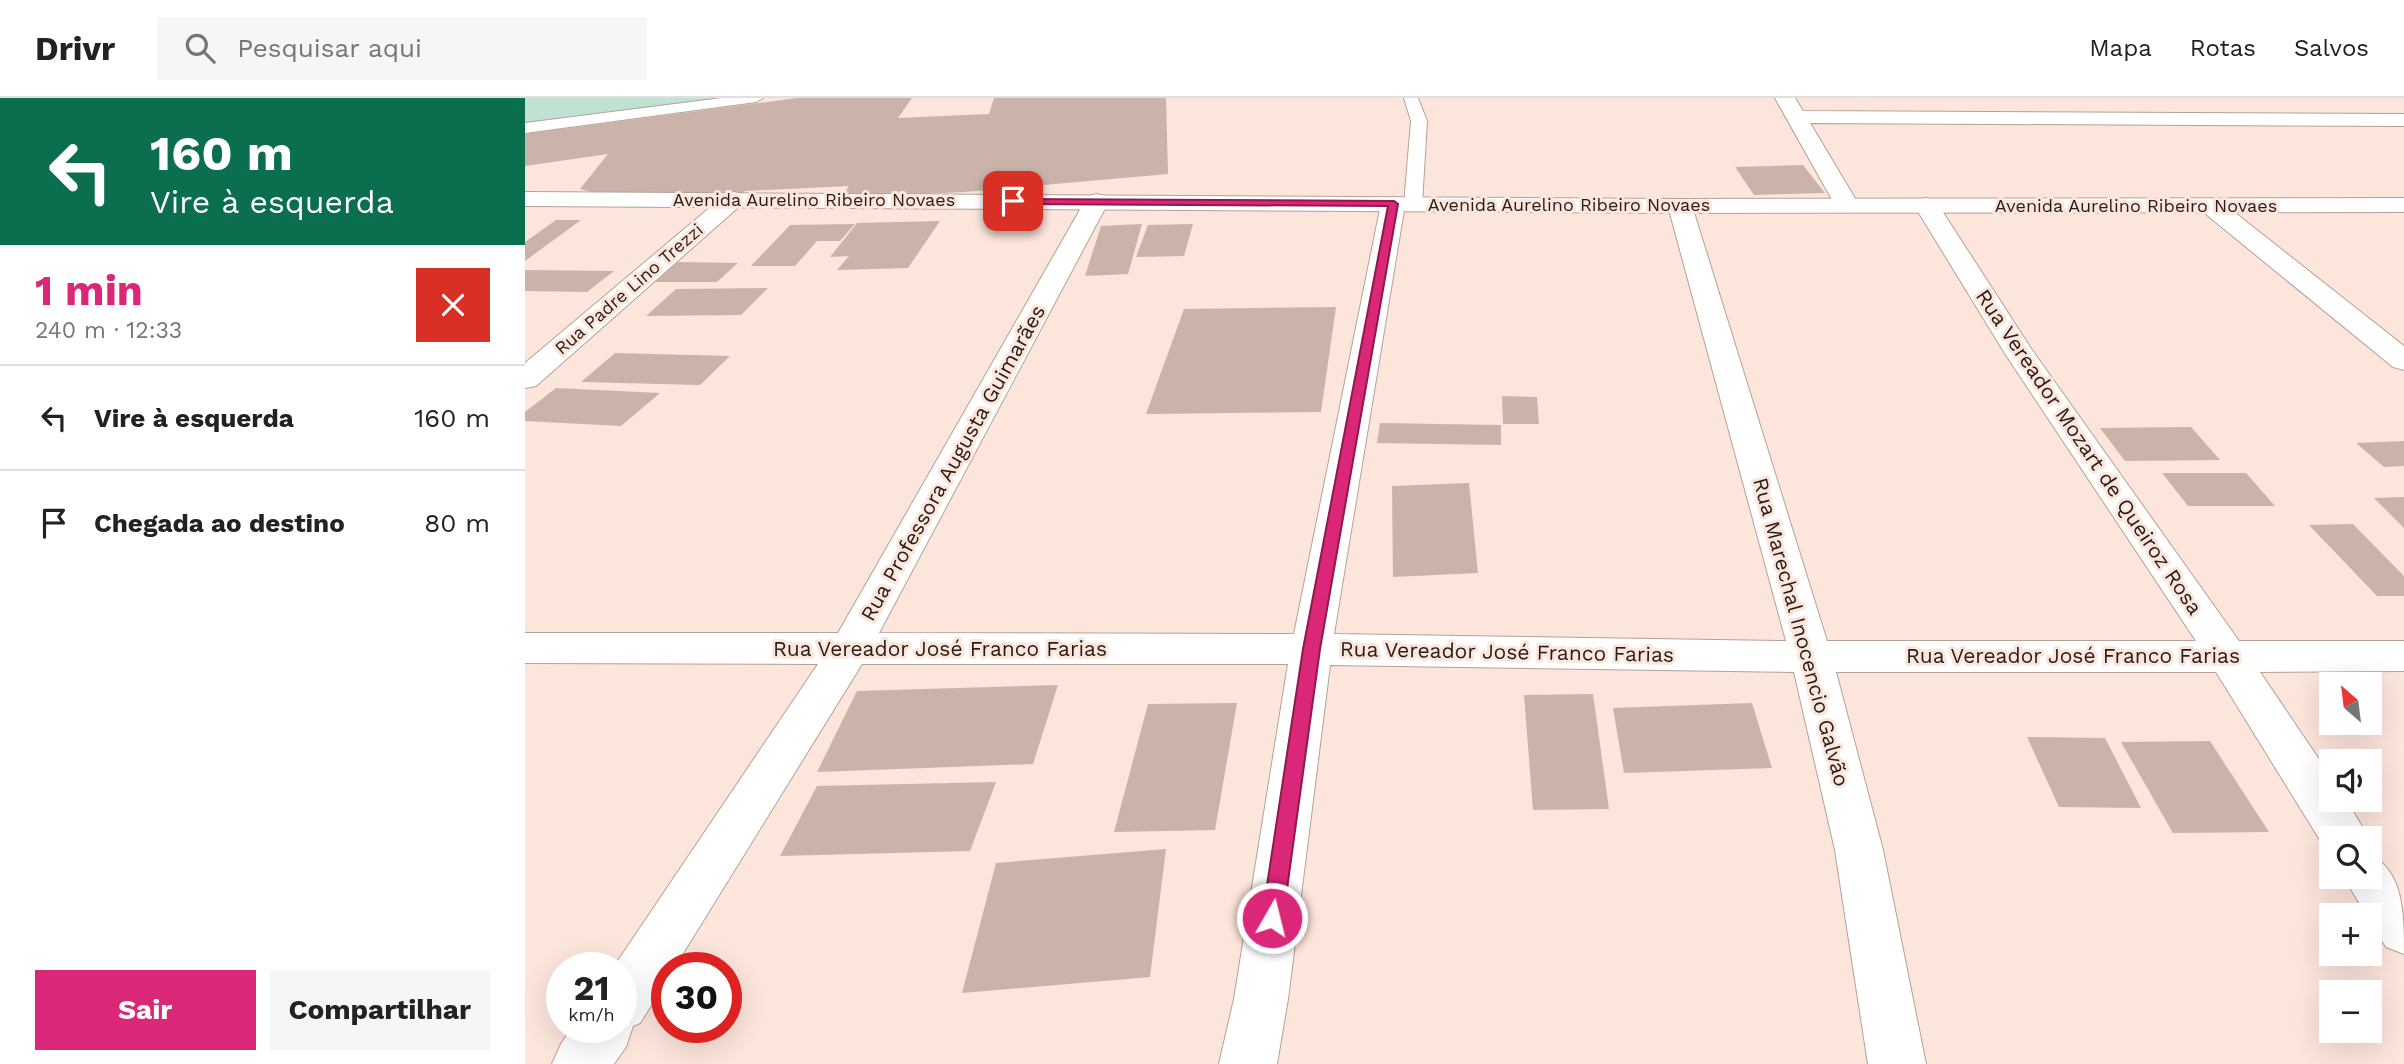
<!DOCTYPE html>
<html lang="pt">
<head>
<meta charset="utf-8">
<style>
  body { margin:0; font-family:"Work Sans",sans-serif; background:#f6f6f6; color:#222; height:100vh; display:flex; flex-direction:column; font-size:26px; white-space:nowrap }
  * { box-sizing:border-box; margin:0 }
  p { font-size:23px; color:#767676 }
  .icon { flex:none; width:38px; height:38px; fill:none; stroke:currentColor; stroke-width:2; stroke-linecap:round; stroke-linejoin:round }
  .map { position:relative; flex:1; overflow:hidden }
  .sheet { display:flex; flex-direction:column; background:#fff; width:525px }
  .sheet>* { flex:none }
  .top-card { background:#0b6e4f; color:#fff; overflow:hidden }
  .needle { width:46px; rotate:332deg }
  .controls { position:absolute; left:1794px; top:574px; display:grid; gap:14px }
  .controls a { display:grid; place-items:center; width:63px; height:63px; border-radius:0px; background:#fff; box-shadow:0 7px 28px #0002; font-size:35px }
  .speed { position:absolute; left:21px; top:854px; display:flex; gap:14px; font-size:35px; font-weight:700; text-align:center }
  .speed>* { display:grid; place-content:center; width:91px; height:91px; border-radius:50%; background:#fff; box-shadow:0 7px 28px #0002; line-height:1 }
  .speed small { font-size:18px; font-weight:400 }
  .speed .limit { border:10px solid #d22; background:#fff; color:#111 }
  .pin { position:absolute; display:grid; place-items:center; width:60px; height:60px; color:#fff; margin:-30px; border-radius:14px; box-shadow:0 4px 10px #0006 }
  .me { position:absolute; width:77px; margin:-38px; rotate:8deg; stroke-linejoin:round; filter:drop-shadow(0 0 5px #0008) }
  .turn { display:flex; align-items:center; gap:24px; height:147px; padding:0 35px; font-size:32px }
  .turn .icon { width:91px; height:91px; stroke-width:2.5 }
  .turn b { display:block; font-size:49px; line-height:60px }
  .round { display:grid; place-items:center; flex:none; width:74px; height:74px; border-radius:0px; background:#f6f6f6 }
  .head { display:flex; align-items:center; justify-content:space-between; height:119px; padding:0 35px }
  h1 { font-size:42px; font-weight:700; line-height:52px; color:#db2777 }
  .cta { display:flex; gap:14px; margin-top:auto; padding:14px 35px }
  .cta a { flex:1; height:80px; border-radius:0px; background:#db2777; color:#fff; font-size:28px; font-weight:700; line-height:80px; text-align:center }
  .cta a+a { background:#f6f6f6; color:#222 }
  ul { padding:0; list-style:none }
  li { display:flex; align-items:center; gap:21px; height:105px; padding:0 35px; border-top:2px solid #e0e0e0 }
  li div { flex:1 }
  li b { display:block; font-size:26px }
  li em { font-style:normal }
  header { display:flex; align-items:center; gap:42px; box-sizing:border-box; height:98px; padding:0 35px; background:#fff; border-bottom:2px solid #e0e0e0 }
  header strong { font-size:33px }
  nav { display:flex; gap:38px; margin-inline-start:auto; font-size:24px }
  .search { width:490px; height:63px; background:#f6f6f6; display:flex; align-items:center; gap:18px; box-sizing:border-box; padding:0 24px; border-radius:0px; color:#767676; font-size:26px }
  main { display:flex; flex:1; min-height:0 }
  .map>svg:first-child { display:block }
</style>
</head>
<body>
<header>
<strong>Drivr</strong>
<div class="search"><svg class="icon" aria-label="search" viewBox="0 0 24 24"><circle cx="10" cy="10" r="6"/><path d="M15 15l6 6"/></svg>Pesquisar aqui</div>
<nav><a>Mapa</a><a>Rotas</a><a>Salvos</a></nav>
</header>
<main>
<section class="sheet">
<div class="top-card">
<div class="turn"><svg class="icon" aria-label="left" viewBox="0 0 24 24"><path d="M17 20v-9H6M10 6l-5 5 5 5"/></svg><div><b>160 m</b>Vire à esquerda</div></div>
</div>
<div class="head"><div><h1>1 min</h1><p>240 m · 12:33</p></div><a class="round" style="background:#d93025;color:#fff"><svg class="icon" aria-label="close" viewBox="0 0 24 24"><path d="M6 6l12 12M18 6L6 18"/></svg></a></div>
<ul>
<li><svg class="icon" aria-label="left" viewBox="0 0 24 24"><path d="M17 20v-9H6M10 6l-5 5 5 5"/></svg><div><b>Vire à esquerda</b></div><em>160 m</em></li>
<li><svg class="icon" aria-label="arrive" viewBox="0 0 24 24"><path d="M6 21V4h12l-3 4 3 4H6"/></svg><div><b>Chegada ao destino</b></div><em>80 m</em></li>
</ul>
<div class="cta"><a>Sair</a><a>Compartilhar</a></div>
</section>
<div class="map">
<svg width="1879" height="966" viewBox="0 0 1879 966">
  <rect width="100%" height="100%" fill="#fce5db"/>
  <!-- green -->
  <path fill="#c0e2d2" d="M0,0H198L0,25Z"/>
  <!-- building -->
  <path fill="#cab4aa" d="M272,0H387L373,20L464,16L469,0H641L643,76L440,94L315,100L324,88L220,93L215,99L91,100L55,91L83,56L0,68V36Z
    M1278,67L1300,95L1229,97L1210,69Z
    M31,122H56L0,163V144Z
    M415,123L383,170L312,172L324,158L305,159L332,125Z
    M330,126L315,143H292L270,168H226L265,127Z
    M617,126L603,176L560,178L576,128Z
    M668,126L659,158L611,159L623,127Z
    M153,164L213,165L192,184H130Z
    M0,172L89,173L62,194L0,193Z
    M243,190L216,217L121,218L151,191Z
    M811,209L796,314L621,316L659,211Z
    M90,255L205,258L175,287L56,284Z
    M31,290L135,295L96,328L0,323V314Z
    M977,298L1012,299L1014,326H978Z
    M855,325L976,327V347L852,345Z
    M1666,329L1695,362L1600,363L1575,330Z
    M1879,343V368L1859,369L1831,345Z
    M1637,375H1721L1750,408H1663Z
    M944,385L953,475L868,479L867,388Z
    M1879,399V430L1849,400Z
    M1828,426L1879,478V498H1852L1784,427Z
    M533,587L508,666L292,674L332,593Z
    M1068,596L1084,711L1008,712L999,597Z
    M712,605L690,732L589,734L623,606Z
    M1227,605L1247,670L1099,675L1088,610Z
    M1502,639L1580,640L1616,710L1534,709Z
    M1685,643L1744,734L1648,735L1596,644Z
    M471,684L445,753L255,758L292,688Z
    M641,751L625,879L437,895L471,765Z"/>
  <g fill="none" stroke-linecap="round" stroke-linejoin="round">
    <defs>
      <path id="lane" d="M197,0H238L231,4L0,35V25Z
        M879,0H893L902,23L897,106L888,111L879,106L886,23Z"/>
      <path id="street" d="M1250,0H1270L1278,13L1879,16V28L1285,25L1334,107L1331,112L1322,114L1313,112L1310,107Z
        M209,94L217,96L221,101L217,106L11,288L0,290V265L201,96Z
        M572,96L580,98L584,103L354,535L769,536L856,106L860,101L868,99L876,101L880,106L809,536L1261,543L1143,108L1146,103L1155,101L1164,103L1167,108L1302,543H1671L1479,254L1389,107L1392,102L1401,100L1410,102L1507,252L1714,543H1879V573L1735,574L1806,679V702H1821L1844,740H1806V756L1803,755L1691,574H1311L1358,752L1401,966H1343L1310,752L1269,574L805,567L763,901L752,966H694L709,901L763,566H337L149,870H142V882L115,925L108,928L101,949L89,966H27L36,946L47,929H96V870H88L293,566L0,565V535H313L560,103L564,98Z
        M1686,101L1695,103L1879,248V272L1868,269L1677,113L1674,108L1677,103Z
        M1844,756C1879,773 1879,816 1879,856L1861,849L1844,823V817H1841L1819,779H1844Z"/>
      <path id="secondary" d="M0,94L1155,101L1879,100V114L1155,115L0,108Z"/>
    </defs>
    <!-- lane casing -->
    <use href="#lane" stroke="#b6a197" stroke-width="2"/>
    <!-- street casing -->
    <use href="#street" stroke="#b6a197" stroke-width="2"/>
    <!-- secondary casing -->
    <use href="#secondary" stroke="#b6a197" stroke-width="2"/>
    <!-- lane -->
    <use href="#lane" fill="#fff" fill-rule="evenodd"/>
    <!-- street -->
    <use href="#street" fill="#fff" fill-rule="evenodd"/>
    <!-- secondary -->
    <use href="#secondary" fill="#fff" fill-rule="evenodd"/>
  </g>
  <!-- route -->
  <path fill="#db2777" stroke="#8e194d" stroke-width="2" d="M485,101L869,103L873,106L795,551L758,820L755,827L747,830L740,827L737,820L778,551L863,108L488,106L485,105Z"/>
  <g text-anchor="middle" stroke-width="6" stroke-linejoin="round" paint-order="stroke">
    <!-- far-street labels -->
    <g font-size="18" fill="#261e1a" stroke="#fce5db">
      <text x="289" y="108">Avenida Aurelino Ribeiro Novaes</text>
      <text x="1044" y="113">Avenida Aurelino Ribeiro Novaes</text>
      <text x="1611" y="114">Avenida Aurelino Ribeiro Novaes</text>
      <text transform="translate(104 191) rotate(-41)" y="6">Rua Padre Lino Trezzi</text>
    </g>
    <!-- street labels -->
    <g font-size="21" fill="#261e1a" stroke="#fce5db">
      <text transform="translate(1564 354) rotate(56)" y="7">Rua Vereador Mozart de Queiroz Rosa</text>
      <text transform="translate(428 365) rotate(-61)" y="7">Rua Professora Augusta Guimarães</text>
      <text transform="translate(1276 534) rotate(75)" y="7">Rua Marechal Inocencio Galvão</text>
      <text x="415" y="558">Rua Vereador José Franco Farias</text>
      <text transform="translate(982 554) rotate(1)" y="7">Rua Vereador José Franco Farias</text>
      <text x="1548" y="565">Rua Vereador José Franco Farias</text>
    </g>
  </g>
</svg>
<div class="controls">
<a><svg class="needle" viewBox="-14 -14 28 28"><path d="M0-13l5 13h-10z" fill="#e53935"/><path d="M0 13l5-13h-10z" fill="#767676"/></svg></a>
<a><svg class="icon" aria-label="sound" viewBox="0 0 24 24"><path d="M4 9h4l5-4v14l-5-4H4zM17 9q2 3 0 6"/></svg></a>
<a><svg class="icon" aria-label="search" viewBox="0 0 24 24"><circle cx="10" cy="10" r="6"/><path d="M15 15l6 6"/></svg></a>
<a>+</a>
<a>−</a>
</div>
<div class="speed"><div>21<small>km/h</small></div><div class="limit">30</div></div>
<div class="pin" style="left:488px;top:103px;background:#d93025"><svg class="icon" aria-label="arrive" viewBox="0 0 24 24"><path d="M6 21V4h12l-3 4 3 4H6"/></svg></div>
<svg class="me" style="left:747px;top:820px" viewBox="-20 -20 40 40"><circle r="17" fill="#db2777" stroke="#fff" stroke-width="3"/><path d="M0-11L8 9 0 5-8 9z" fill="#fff"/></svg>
</div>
</main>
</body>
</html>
